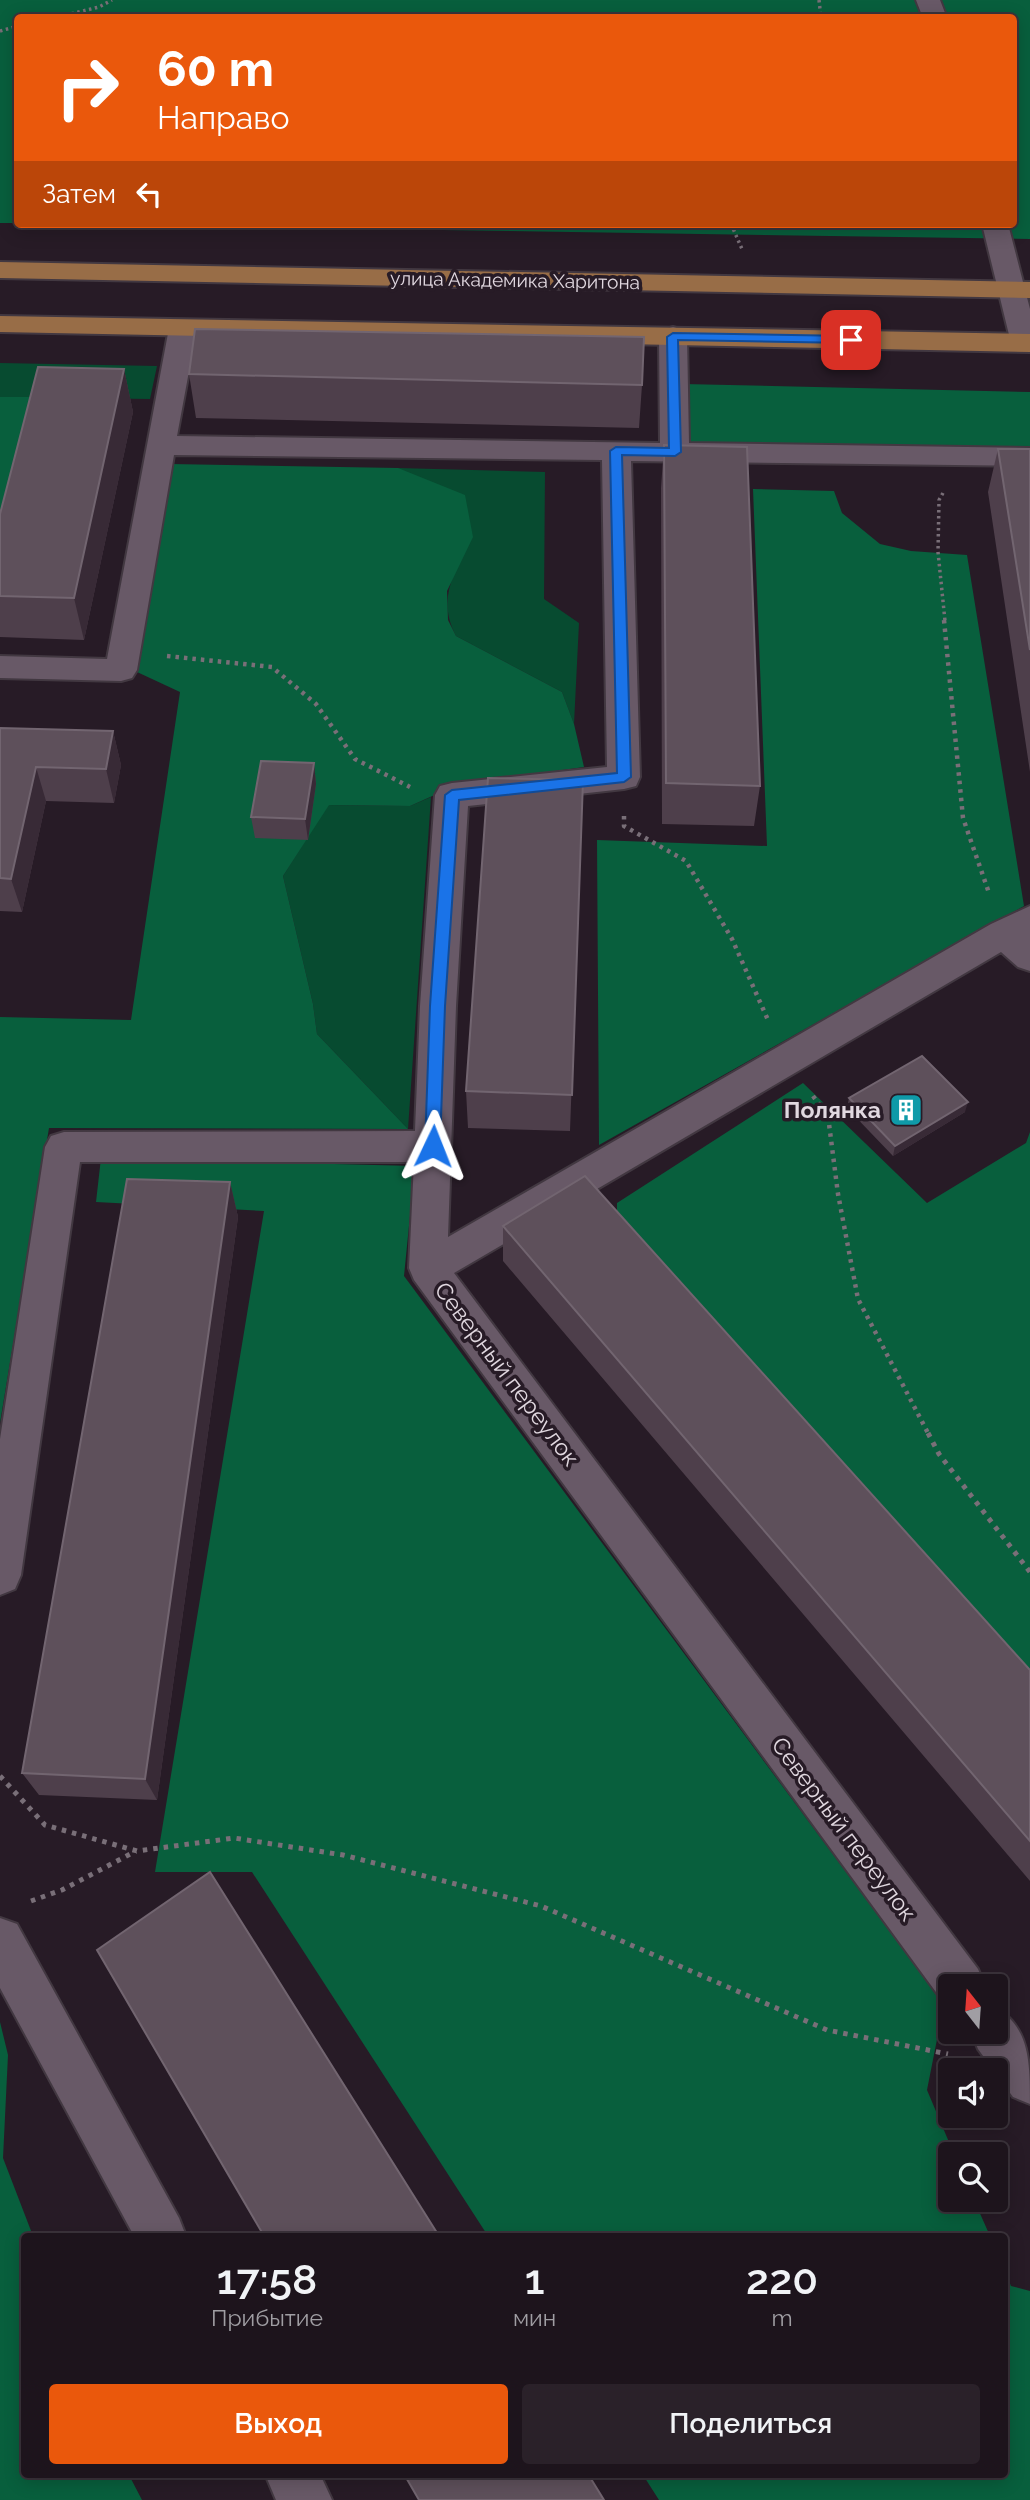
<!DOCTYPE html>
<html lang="ru">
<head>
<meta charset="utf-8">
<style>
  body { margin:0; font-family:Raleway,sans-serif; background:#2a2129; color:#f1f3f6; height:100vh; display:flex; flex-direction:column; font-size:26px; white-space:nowrap }
  * { box-sizing:border-box; margin:0 }
  p { font-size:23px; color:#a09ea3 }
  .icon { flex:none; width:38px; height:38px; fill:none; stroke:currentColor; stroke-width:2; stroke-linecap:round; stroke-linejoin:round }
  .map { position:relative; flex:1; overflow:hidden }
  .details { position:absolute; left:21px; top:2233px; width:987px; height:245px; display:flex; flex-direction:column; background:#1d141c; border-radius:7px; box-shadow:0 4px 18px #0003,0 0 0 2px #3b333b }
  .details>* { flex:none }
  .top-card { position:absolute; left:14px; top:14px; width:1003px; height:214px; border-radius:7px; box-shadow:0 4px 18px #0003,0 0 0 2px #3b333b; background:#ea580c; color:#fff; overflow:hidden }
  .needle { width:46px; rotate:343deg }
  .tools { position:absolute; left:938px; top:1974px; display:grid; gap:14px }
  .tools a { display:grid; place-items:center; width:70px; height:70px; border-radius:7px; background:#1d141c; box-shadow:0 4px 18px #0003,0 0 0 2px #3b333b; font-size:35px }
  .pin { position:absolute; display:grid; place-items:center; width:60px; height:60px; color:#fff; margin:-30px; border-radius:14px; box-shadow:0 4px 10px #0006 }
  .me { position:absolute; width:77px; margin:-38px; rotate:2deg; stroke-linejoin:round; filter:drop-shadow(0 0 5px #0008) }
  .turn { display:flex; align-items:center; gap:24px; height:147px; padding:0 28px; font-size:32px }
  .turn .icon { width:91px; height:91px; stroke-width:2.5 }
  .turn b { display:block; font-size:49px; line-height:60px }
  .then { display:flex; align-items:center; height:66px; padding:0 28px; background:#0003; gap:14px; font-size:26px }
  .eta { display:flex; justify-content:space-evenly; align-items:center; height:119px; text-align:center }
  .eta b { font-size:42px; font-weight:600; line-height:49px }
  .cta { display:flex; gap:14px; margin-top:auto; padding:14px 28px }
  .cta a { flex:1; height:80px; border-radius:7px; background:#ea580c; color:#fff; font-size:28px; font-weight:600; line-height:80px; text-align:center }
  .cta a+a { background:#2a2129; color:#f1f3f6 }
  .map>svg:first-child { display:block }
</style>
</head>
<body>
<div class="map">
<svg width="1030" height="2500" viewBox="0 0 1030 2500">
  <rect width="100%" height="100%" fill="#271b26"/>
  <!-- green -->
  <path fill="#074b30" d="M0,363L157,366L150,399L0,397Z
    M398,468L545,472L544,599L579,623L574,724L562,692L456,636C445,615 445,596 454,574Z
    M431,797L408,1129L317,1034L313,1004L283,876L328,805L410,806Z"/>
  <!-- forest -->
  <path fill="#085f3d" d="M0,0H1030V239L47,224H1013V18H18L17,223H0Z
    M683,384L1030,392V448L683,443Z
    M0,397H31L0,518Z
    M170,464L398,468L465,495L473,537L447,591L448,620L456,636L562,692L574,724L584,767L457,785L410,806L329,805L283,876L313,1004L317,1034L408,1129L49,1128L0,1423V1017L131,1020L180,692L137,672Z
    M753,489L834,491L842,513L880,544L911,551L967,555L1024,906L599,1145L597,840L767,846Z
    M803,1083L927,1203L1026,1143L1030,1132V1688L617,1227V1203Z
    M101,1158L415,1166L404,1276L944,2004L927,2090L954,2154H950V2200H974L990,2236H488L252,1872H155L264,1211L96,1202Z
    M0,2022L8,2055L3,2158L33,2236H24V2474L129,2475L142,2500H0Z
    M1005,2271L1011,2286L1030,2291V2500H659L643,2475L1004,2474Z"/>
  <g fill="none" stroke-linecap="round" stroke-linejoin="round">
    <defs>
      <path id="minor" d="M916,0H940L947,18H923Z
        M982,224H1008L1030,309V350L1015,349L1011,343Z
        M183,320L193,322L197,328L177,436L660,443L659,336L663,330L673,327L683,330L687,336L689,443L1030,448V466L631,461L640,777L636,786L624,789L468,806L456,1006L448,1237L991,924L1030,906V971L1018,967L1001,952L454,1273L978,1969L985,1986H950V2005L944,2003L414,1280L409,1268L414,1162H80L21,1575L15,1589L0,1595V1439L45,1147L51,1136L64,1132L415,1131L420,1006L435,795L440,786L452,783L607,767L602,460L174,455L137,670L132,678L121,681L0,678V656L107,659L169,328L173,322Z
        M0,1918L17,1924L179,2218L186,2236H134L0,1988Z
        M996,2008C1030,2027 1030,2064 1030,2104L1013,2097L978,2049L971,2032H996Z
        M265,2474H320L332,2500H276Z"/>
      <path id="major" d="M0,262L1030,282V298L0,278Z
        M0,316L1030,334V352L0,332Z"/>
    </defs>
    <!-- minor casing -->
    <use href="#minor" stroke="#423841" stroke-width="4"/>
    <!-- major casing -->
    <use href="#major" stroke="#423841" stroke-width="4"/>
    <!-- path-far2 -->
    <path stroke="#796f78" stroke-width="3.5" stroke-dasharray="2.5 3.5" stroke-linecap="butt" d="M819,0L821,18
      M54,18L99,7L112,0
      M0,31L18,26
      M731,224L742,249
      M943,493L939,500L938,552L945,621"/>
    <!-- path-far1 -->
    <path stroke="#796f78" stroke-width="4.5" stroke-dasharray="3.5 5" stroke-linecap="butt" d="M944,620L963,818L989,893
      M167,656L272,667L316,704L355,759L410,787
      M624,816V826L686,861L732,939L768,1020
      M813,1096L828,1116L838,1194L858,1299L929,1435"/>
    <!-- path -->
    <path stroke="#796f78" stroke-width="5" stroke-dasharray="4.5 6" stroke-linecap="butt" d="M928,1433L939,1454L1030,1572
      M0,1776L45,1825L137,1851L234,1838L343,1855L541,1906L827,2030L948,2054
      M31,1901L62,1890L136,1851"/>
    <!-- minor -->
    <use href="#minor" fill="#685967" fill-rule="evenodd"/>
    <!-- major -->
    <use href="#major" fill="#986d47" fill-rule="evenodd"/>
  </g>
  <!-- wall -->
  <path fill="#4e3f4b" d="M124,369L133,412L84,640L0,637V514Z
    M189,374L642,385L639,428L196,418Z
    M664,445L760,786L754,826L662,824L661,488Z
    M998,449H1030V772L988,492Z
    M0,728L113,731L121,765L114,803L46,801L22,912L0,911Z
    M314,763L316,784L308,840L255,838L251,817Z
    M583,780L570,1131L468,1128L466,1091Z
    M849,1098L965,1112L893,1156L847,1108Z
    M230,1182L238,1217L157,1800L39,1795L22,1773Z
    M503,1226L1030,1670V1881L503,1261Z"/>
  <!-- shaded-wall -->
  <path fill="#382a36" d="M124,369L133,412L84,640L74,598Z
    M113,731L121,765L114,803L106,769Z
    M314,763L316,784L308,840L305,819Z
    M36,767L46,801L22,912L11,879Z
    M968,1102L965,1112L893,1156L895,1146Z
    M230,1182L238,1217L157,1800L145,1779Z"/>
  <!-- building -->
  <path fill="#5e505b" stroke="#726570" stroke-width="2" d="M195,329L644,337L642,385L189,374Z
    M38,367L124,369L74,598L0,596V514Z
    M664,445L747,447L760,786L666,783Z
    M998,449H1030V650Z
    M0,728L113,731L106,769L36,767L11,879L0,878Z
    M261,761L314,763L305,819L251,817Z
    M488,778L583,780L572,1095L466,1091Z
    M922,1056L968,1102L895,1146L849,1098Z
    M585,1176L1030,1670V1841L503,1226Z
    M127,1179L230,1182L145,1779L22,1773Z
    M210,1872L439,2236H264L97,1950Z
    M404,2474H588L604,2500H419Z"/>
  <!-- route -->
  <path fill="#1a73e8" stroke="#114b97" stroke-width="2" d="M673,333L851,336L856,340L851,343L678,340L681,452L675,456L622,455L631,777L624,782L459,800L445,1006L440,1146L433,1152L425,1146L430,1006L445,795L452,790L617,773L610,451L616,447L669,448L667,337Z"/>
  <!-- icons -->
  <defs>
    <symbol id="building-square" viewBox="-11 -11 22 22"><rect x="-9" y="-9" width="18" height="18" rx="4" fill="#0f9aa8" stroke="#271b26"/><path d="M-4-6H4V6H1V3H-1V6H-4ZM-2.5-4.3h1.7v1.8h-1.7ZM.8-4.3h1.7v1.8H.8ZM-2.5-1h1.7V.8h-1.7ZM.8-1h1.7V.8H.8Z" fill="#fff"/></symbol>
  </defs>
  <g fill-rule="evenodd">
    <use href="#building-square" x="887" y="1091" width="38" height="38"/>
  </g>
  <g text-anchor="middle" stroke-width="7" stroke-linejoin="round" paint-order="stroke">
    <!-- far-street labels -->
    <g font-size="19" fill="#e1d8e0" stroke="#271b26">
      <text transform="translate(515 280) rotate(1)" y="7">улица Академика Харитона</text>
    </g>
    <!-- poi labels -->
    <g font-size="23" font-weight="bold" fill="#e1d8e0" stroke="#271b26" text-anchor="end">
      <text x="881" y="1118">Полянка</text>
    </g>
    <!-- street labels -->
    <g font-size="23" fill="#e1d8e0" stroke="#271b26">
      <text transform="translate(507 1374) rotate(53)" y="8">Северный переулок</text>
      <text transform="translate(844 1829) rotate(53)" y="8">Северный переулок</text>
    </g>
  </g>
</svg>
<div class="tools">
<a><svg class="needle" viewBox="-14 -14 28 28"><path d="M0-13l5 13h-10z" fill="#e53935"/><path d="M0 13l5-13h-10z" fill="#a09ea3"/></svg></a>
<a><svg class="icon" aria-label="sound" viewBox="0 0 24 24"><path d="M4 9h4l5-4v14l-5-4H4zM17 9q2 3 0 6"/></svg></a>
<a><svg class="icon" aria-label="search" viewBox="0 0 24 24"><circle cx="10" cy="10" r="6"/><path d="M15 15l6 6"/></svg></a>
</div>
<div class="pin" style="left:851px;top:340px;background:#d93025"><svg class="icon" aria-label="arrive" viewBox="0 0 24 24"><path d="M6 21V4h12l-3 4 3 4H6"/></svg></div>
<svg class="me" style="left:433px;top:1146px" viewBox="-20 -20 40 40"><path d="M0-17L14 15 0 8-14 15z" fill="#1a73e8" stroke="#fff" stroke-width="4"/></svg>
<div class="top-card">
<div class="turn"><svg class="icon" aria-label="right" viewBox="0 0 24 24"><path d="M7 20v-9h11M14 6l5 5-5 5"/></svg><div><b>60 m</b>Направо</div></div>
<div class="then">Затем<svg class="icon" aria-label="left" viewBox="0 0 24 24"><path d="M17 20v-9H6M10 6l-5 5 5 5"/></svg></div>
</div>
<section class="details">
<div class="eta">
<div><b>17:58</b><p>Прибытие</p></div>
<div><b>1</b><p>мин</p></div>
<div><b>220</b><p>m</p></div>
</div>
<div class="cta"><a>Выход</a><a>Поделиться</a></div>
</section>
</div>
</body>
</html>
